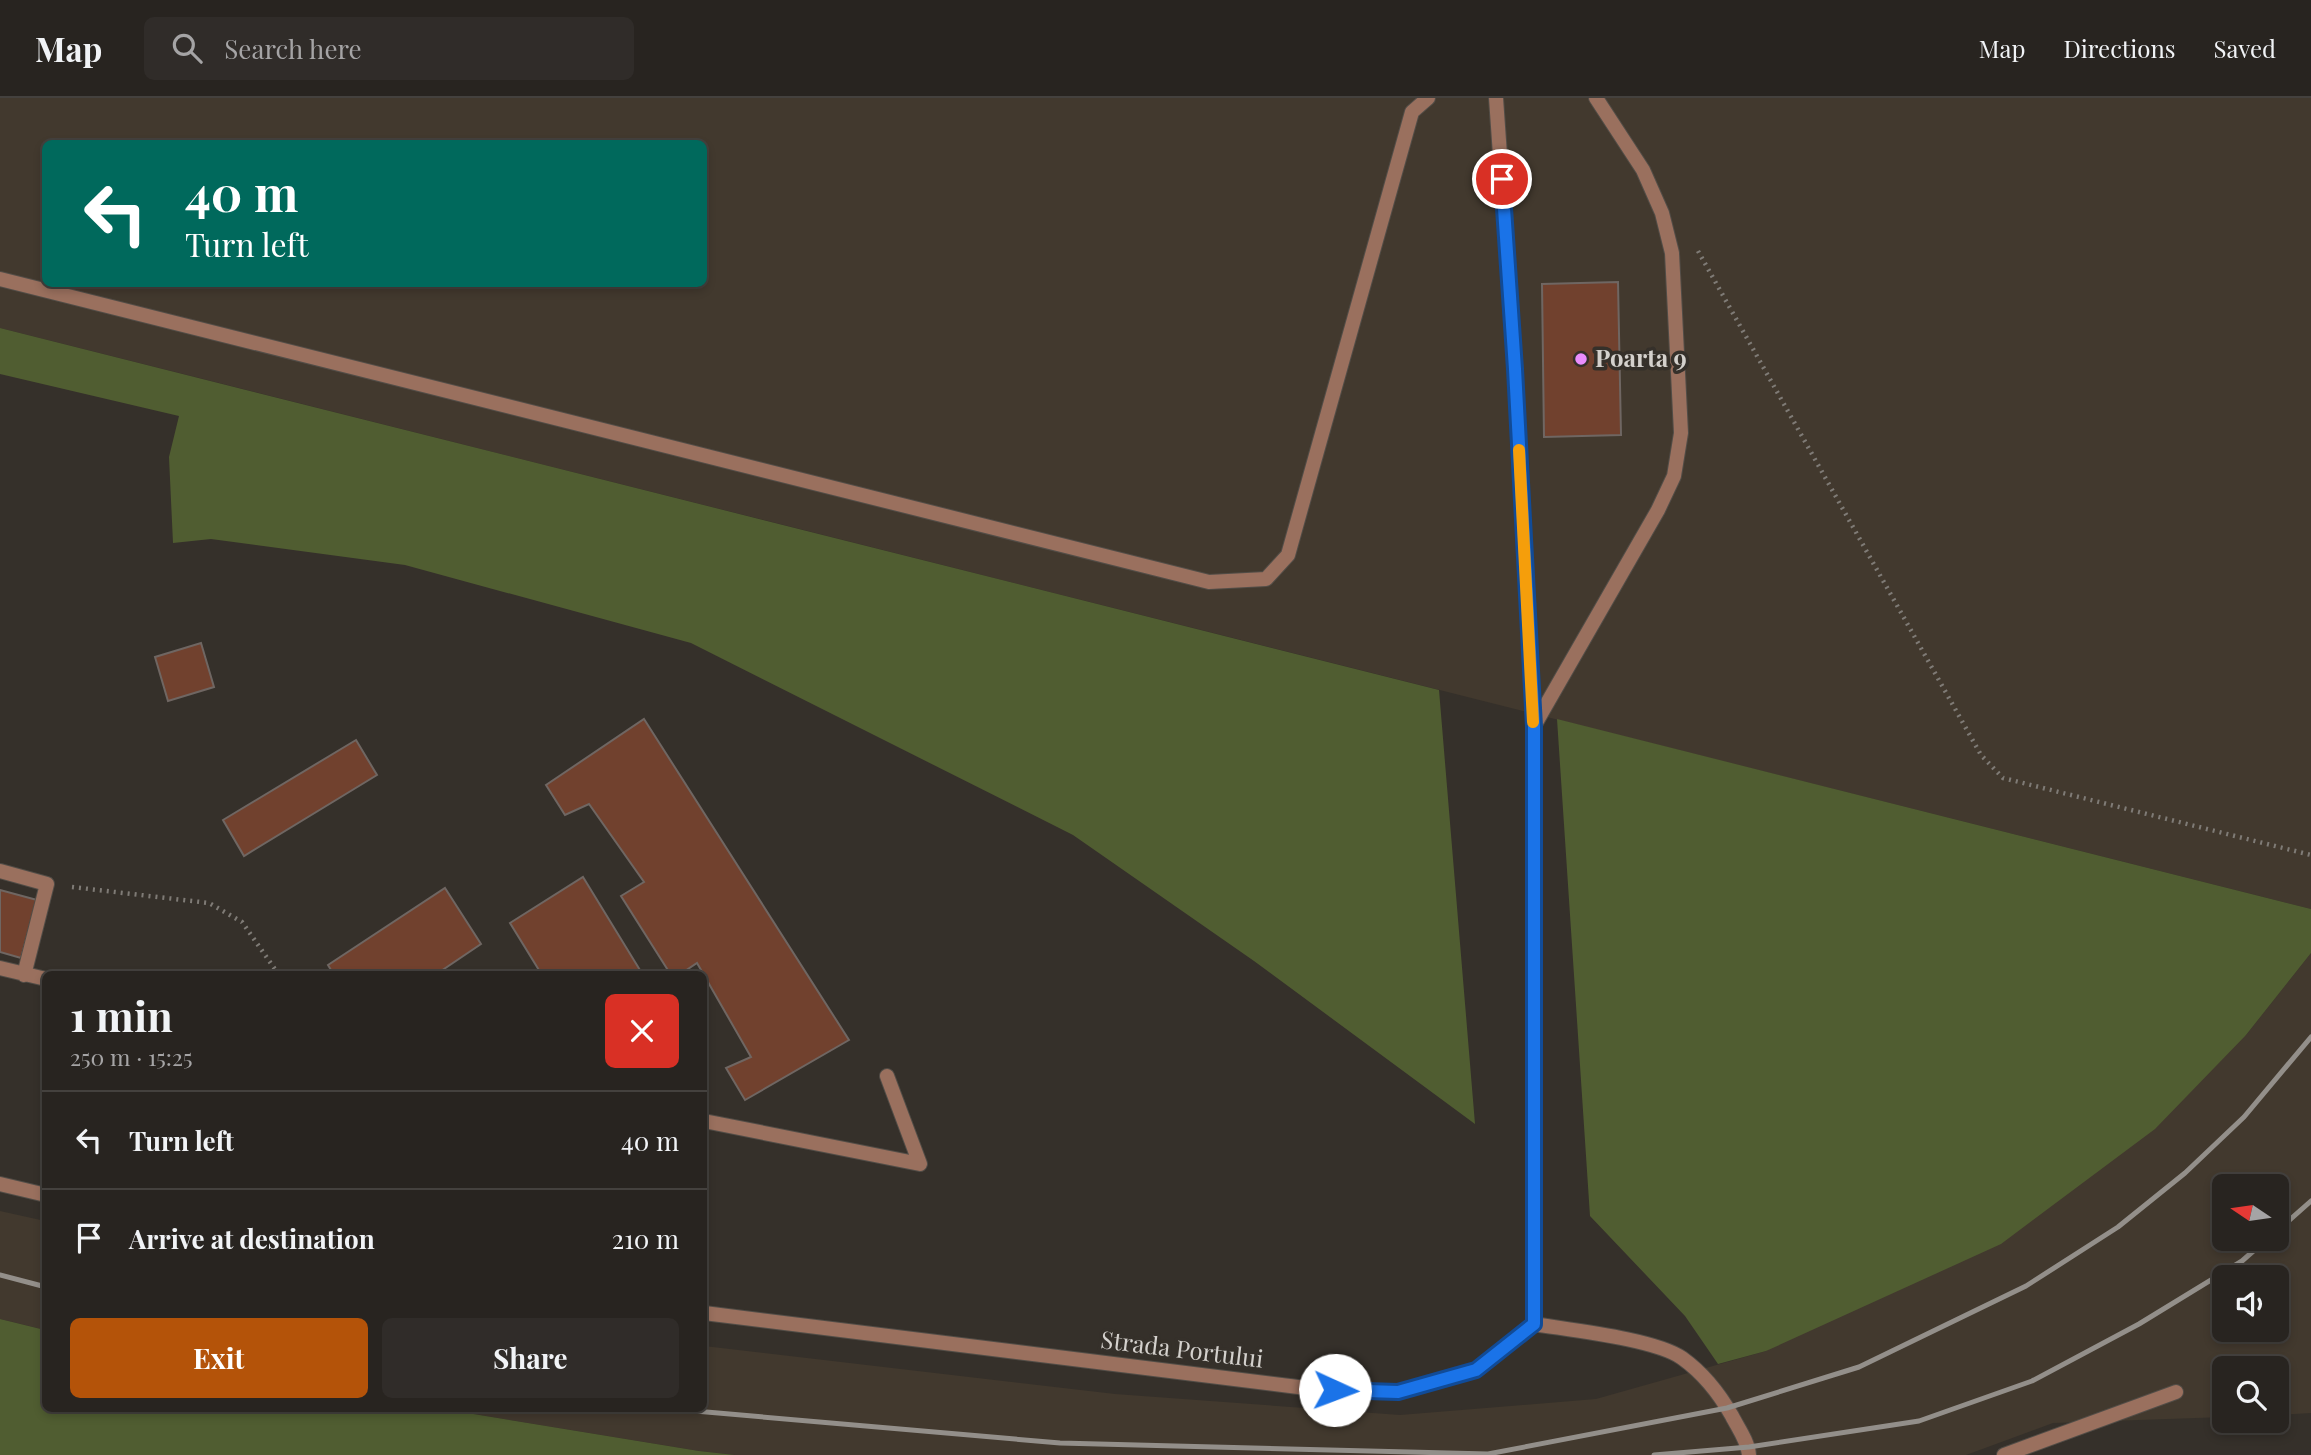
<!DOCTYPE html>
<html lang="en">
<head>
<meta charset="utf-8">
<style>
  body { margin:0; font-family:"Playfair Display",serif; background:#302c29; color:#f1f3f6; height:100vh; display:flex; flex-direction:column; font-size:26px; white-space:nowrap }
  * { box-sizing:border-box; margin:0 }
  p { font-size:23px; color:#a5a4a5 }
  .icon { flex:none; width:38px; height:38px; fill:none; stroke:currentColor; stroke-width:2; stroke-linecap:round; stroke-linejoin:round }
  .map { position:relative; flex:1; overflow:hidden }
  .side { position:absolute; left:42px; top:873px; width:665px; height:441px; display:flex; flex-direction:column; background:#282420; border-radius:10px; box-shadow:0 4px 10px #0003,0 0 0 2px #44413e }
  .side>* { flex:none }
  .hud { position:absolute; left:42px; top:42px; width:665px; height:147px; border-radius:10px; box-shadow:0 4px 10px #0003,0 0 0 2px #44413e; background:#00695c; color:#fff; overflow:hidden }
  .needle { width:46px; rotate:283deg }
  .controls { position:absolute; left:2212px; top:1076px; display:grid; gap:14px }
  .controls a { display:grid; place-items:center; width:77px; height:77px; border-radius:10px; background:#282420; box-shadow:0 4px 10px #0003,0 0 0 2px #44413e; font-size:35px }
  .pin { position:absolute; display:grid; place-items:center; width:60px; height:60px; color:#fff; margin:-30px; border:4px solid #fff; border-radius:50%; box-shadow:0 2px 7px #0007 }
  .me { position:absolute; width:77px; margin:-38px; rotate:92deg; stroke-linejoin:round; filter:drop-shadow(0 0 5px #0008) }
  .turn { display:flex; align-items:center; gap:24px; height:147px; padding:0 28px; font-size:32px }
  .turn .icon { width:91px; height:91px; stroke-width:2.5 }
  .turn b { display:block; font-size:49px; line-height:60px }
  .round { display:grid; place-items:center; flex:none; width:74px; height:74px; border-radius:10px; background:#302c29 }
  .summary { display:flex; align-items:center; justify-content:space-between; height:119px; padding:0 28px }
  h1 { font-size:42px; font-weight:700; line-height:52px }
  .cta { display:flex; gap:14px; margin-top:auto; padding:14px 28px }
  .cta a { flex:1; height:80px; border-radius:10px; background:#b45309; color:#fff; font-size:28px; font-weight:700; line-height:80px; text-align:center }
  .cta a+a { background:#302c29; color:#f1f3f6 }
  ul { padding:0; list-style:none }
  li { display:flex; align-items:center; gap:21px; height:98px; padding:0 28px; border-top:2px solid #44413e }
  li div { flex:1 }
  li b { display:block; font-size:26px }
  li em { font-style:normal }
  header { display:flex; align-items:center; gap:42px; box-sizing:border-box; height:98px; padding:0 35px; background:#282420; border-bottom:2px solid #44413e }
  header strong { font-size:33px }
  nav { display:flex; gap:38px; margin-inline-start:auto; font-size:24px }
  .search { width:490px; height:63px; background:#302c29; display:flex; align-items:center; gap:18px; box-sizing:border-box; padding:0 24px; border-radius:10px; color:#a5a4a5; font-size:26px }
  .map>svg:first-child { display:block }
</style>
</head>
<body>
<header>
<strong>Map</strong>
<div class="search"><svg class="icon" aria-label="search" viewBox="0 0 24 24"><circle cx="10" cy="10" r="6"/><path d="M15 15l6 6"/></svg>Search here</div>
<nav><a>Map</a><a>Directions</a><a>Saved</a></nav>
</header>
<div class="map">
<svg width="2311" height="1357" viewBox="0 0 2311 1357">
  <rect width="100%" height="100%" fill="#35302a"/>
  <!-- built -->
  <path fill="#42392e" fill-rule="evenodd" d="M0,0H2311V811L0,230ZM46,46H704V186H46Z
    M2311,855V1315L2277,1317V1270H2224V1319L2053,1325L1966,1357H735L699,1353L443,1311H704V1248L1115,1296L1400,1317L1596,1301L1766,1253L2246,937ZM2224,1088H2277V1141H2224ZM2224,1180H2277V1232H2224Z
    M0,1113L45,1123V1232L0,1221Z"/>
  <!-- green -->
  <path fill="#505d31" d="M0,230L1439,592L1475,1026L1254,863L1073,737L691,545L405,467L211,441L173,445L169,359L179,318L0,276Z
    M1557,621L2311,811V855L2246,937L2155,1031L2001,1146L1766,1253L1718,1266L1685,1218L1590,1118Z
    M0,1221L45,1232L46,1311H443L699,1353L735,1357H0Z"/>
  <!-- building -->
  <path fill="#71412e" stroke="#6f6662" stroke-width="2" d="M1618,184L1621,337L1544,339L1542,186Z
    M201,545L214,589L168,603L155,559Z
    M644,621L849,942L745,1002L726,970L751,959L697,865L679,877H671L621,798L644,784L589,706L565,717L546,687Z
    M356,642L377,677L244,758L223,722Z
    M583,779L643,877H542L510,825Z
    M445,790L481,846L435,877H334L328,867Z
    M0,792L37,802L21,860L0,854Z"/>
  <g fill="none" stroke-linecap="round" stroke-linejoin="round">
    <defs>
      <path id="service" d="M0,181L1209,484L1266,481L1288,457L1412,14L1428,0
        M0,773L47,786L24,877
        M0,870L46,881
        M704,1023L920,1066L887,978
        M2004,1357L2176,1294"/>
      <path id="minor" d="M1496,0L1515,271L1534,629V1226
        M1534,628L1658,412L1674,378L1681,335L1672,155L1662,115L1643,72L1596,0
        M0,1086L46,1097
        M704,1215L1314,1291L1398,1294L1476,1272L1534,1226C1570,1232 1655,1241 1682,1260C1703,1275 1719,1295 1732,1318C1738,1330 1748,1343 1749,1357"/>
    </defs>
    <!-- service casing -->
    <use href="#service" stroke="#524d47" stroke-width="16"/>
    <!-- minor casing -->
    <use href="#minor" stroke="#524d47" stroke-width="16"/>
    <!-- path -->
    <path stroke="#7f7b76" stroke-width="4.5" stroke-dasharray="2 5" stroke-linecap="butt" d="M1698,153L1981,657L2003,680L2311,757
      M72,789L209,805L242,824L279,877"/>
    <!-- service -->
    <use href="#service" stroke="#9a705e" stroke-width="14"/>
    <!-- minor -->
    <use href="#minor" stroke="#9a705e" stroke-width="14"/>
    <!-- rail -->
    <path stroke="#938f8a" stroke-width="5" d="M2277,1133L2311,1103
      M0,1177L46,1189
      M672,1311L1060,1345L1488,1356L1727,1310L1859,1269L2026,1188L2118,1129L2185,1075L2244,1019L2311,939
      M1654,1357L1749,1349L1919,1323L2032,1283L2139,1226L2242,1163L2267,1141"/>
  </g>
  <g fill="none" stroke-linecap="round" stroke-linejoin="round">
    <defs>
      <path id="route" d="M1335,1292L1398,1294L1476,1272L1534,1226V629L1515,271L1502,81"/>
    </defs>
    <!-- route casing -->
    <use href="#route" stroke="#114b97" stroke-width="18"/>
    <!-- route -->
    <use href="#route" stroke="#1a73e8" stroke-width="12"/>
    <!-- slow -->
    <path stroke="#f59e0b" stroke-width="12" d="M1519,352L1533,624"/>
  </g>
  <!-- markers -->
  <circle fill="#ea8dfd" stroke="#35302a" stroke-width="2.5" cx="1581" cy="261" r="7"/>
  <g text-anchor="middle" stroke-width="7" stroke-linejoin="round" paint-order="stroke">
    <!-- poi labels -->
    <g font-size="24" font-weight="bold" fill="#d4d1cd" stroke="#35302a" text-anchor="start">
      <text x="1595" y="269">Poarta 9</text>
    </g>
    <!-- street labels -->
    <g font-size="24" fill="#d4d1cd" stroke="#35302a">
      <text transform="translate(1182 1252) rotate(7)" y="8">Strada Portului</text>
    </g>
  </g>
</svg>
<div class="controls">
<a><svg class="needle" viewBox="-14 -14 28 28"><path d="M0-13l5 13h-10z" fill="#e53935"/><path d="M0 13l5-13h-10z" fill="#a5a4a5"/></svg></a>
<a><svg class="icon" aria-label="sound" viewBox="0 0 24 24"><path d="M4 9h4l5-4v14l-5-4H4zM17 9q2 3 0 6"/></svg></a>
<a><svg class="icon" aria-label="search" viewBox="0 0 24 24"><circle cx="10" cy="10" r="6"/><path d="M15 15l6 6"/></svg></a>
</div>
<div class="pin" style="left:1502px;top:81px;background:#d93025"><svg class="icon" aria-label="arrive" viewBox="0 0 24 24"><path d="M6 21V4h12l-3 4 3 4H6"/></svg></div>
<svg class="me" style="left:1335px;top:1292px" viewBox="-20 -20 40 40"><circle r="19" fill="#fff"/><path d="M0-13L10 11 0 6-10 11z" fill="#1a73e8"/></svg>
<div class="hud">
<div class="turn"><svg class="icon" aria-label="left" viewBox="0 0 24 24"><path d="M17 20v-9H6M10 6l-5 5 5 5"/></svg><div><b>40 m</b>Turn left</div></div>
</div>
<section class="side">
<div class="summary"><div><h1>1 min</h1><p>250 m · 15:25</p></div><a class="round" style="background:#d93025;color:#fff"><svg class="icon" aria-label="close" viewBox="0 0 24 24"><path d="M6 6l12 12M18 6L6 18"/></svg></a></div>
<ul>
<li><svg class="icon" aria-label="left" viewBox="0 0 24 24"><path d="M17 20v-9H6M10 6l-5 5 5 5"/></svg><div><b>Turn left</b></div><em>40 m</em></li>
<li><svg class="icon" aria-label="arrive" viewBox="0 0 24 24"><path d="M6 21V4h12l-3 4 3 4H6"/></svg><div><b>Arrive at destination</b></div><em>210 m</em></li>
</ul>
<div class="cta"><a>Exit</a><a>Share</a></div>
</section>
</div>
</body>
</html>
